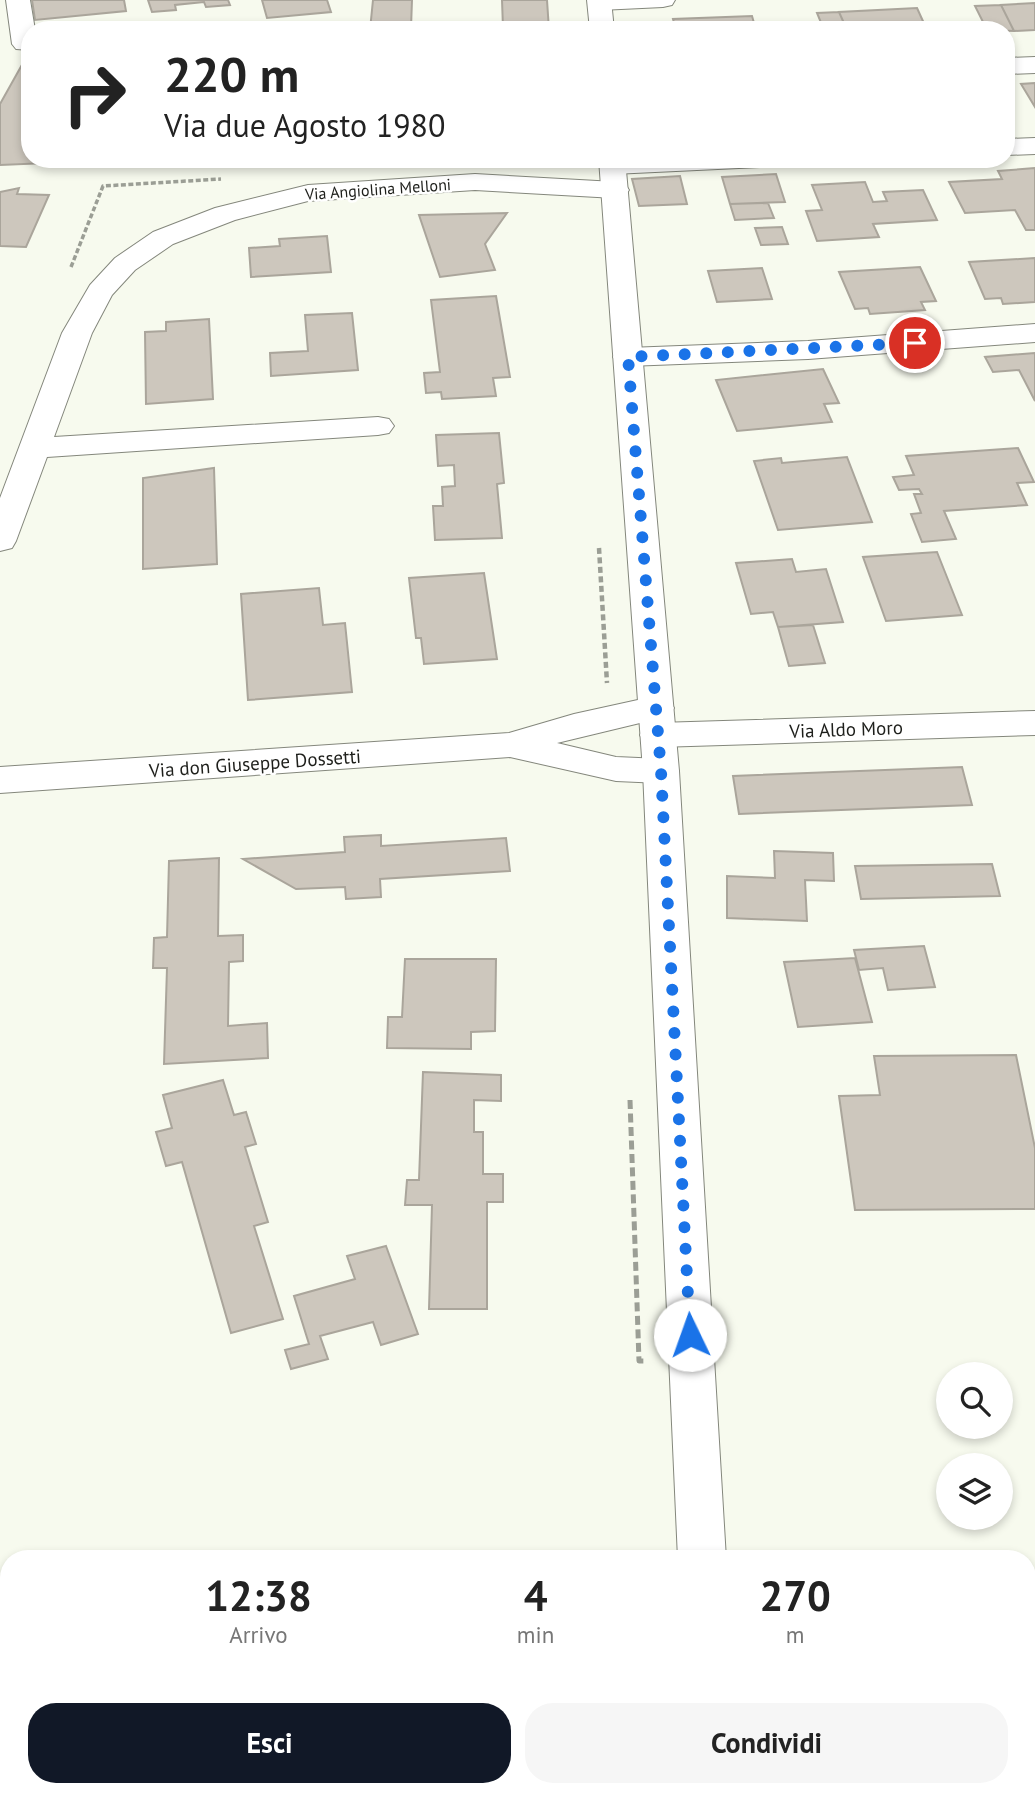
<!DOCTYPE html>
<html lang="it">
<head>
<meta charset="utf-8">
<style>
  body { margin:0; font-family:"PT Sans",sans-serif; background:#f6f6f6; color:#222; height:100vh; display:flex; flex-direction:column; font-size:26px; white-space:nowrap }
  * { box-sizing:border-box; margin:0 }
  p { font-size:23px; color:#767676 }
  .icon { flex:none; width:38px; height:38px; fill:none; stroke:currentColor; stroke-width:2; stroke-linecap:round; stroke-linejoin:round }
  .map { position:relative; flex:1; overflow:hidden }
  .sheet { position:absolute; left:0px; top:1550px; width:1036px; height:247px; display:flex; flex-direction:column; background:#fff; border-radius:28px 28px 0 0; box-shadow:0 4px 10px #0003 }
  .sheet>* { flex:none }
  .guide { position:absolute; left:21px; top:21px; width:994px; height:147px; border-radius:28px; box-shadow:0 4px 10px #0003; background:#fff; color:#222; overflow:hidden }
  .buttons { position:absolute; left:936px; top:1362px; display:grid; gap:14px }
  .buttons a { display:grid; place-items:center; width:77px; height:77px; border-radius:50%; background:#fff; box-shadow:0 4px 10px #0003; font-size:35px }
  .pin { position:absolute; display:grid; place-items:center; width:60px; height:60px; color:#fff; margin:-30px; border:4px solid #fff; border-radius:50%; box-shadow:0 2px 7px #0007 }
  .me { position:absolute; width:77px; margin:-38px; rotate:357deg; stroke-linejoin:round; filter:drop-shadow(0 0 5px #0008) }
  .turn { display:flex; align-items:center; gap:24px; height:147px; padding:0 28px; font-size:32px }
  .turn .icon { width:91px; height:91px; stroke-width:2.5 }
  .turn b { display:block; font-size:49px; line-height:60px }
  .eta { display:flex; justify-content:space-evenly; align-items:center; height:119px; text-align:center }
  .eta b { font-size:42px; font-weight:600; line-height:49px }
  .primary-button { display:flex; gap:14px; margin-top:auto; padding:14px 28px }
  .primary-button a { flex:1; height:80px; border-radius:28px; background:#111827; color:#fff; font-size:28px; font-weight:600; line-height:80px; text-align:center }
  .primary-button a+a { background:#f6f6f6; color:#222 }
  .map>svg:first-child { display:block }
</style>
</head>
<body>
<div class="map">
<svg width="1035" height="1797" viewBox="0 0 1035 1797">
  <rect width="100%" height="100%" fill="#f7faee"/>
  <!-- building -->
  <path fill="#cdc7bd" stroke="#aaa59b" stroke-width="2" d="M32,0H124L126,11L35,20Z
    M148,0H228L230,5L206,7L204,2L175,5L176,10L152,12Z
    M262,0H327L331,12L267,18Z
    M373,0H412L411,28H503L502,0H547L549,30H370Z
    M1035,3V30L1014,31L1001,5Z
    M1001,5L1014,31L987,30L975,6Z
    M917,8L927,30H847L839,12Z
    M839,12L847,30H824L817,13Z
    M752,16L756,30H676L673,19Z
    M30,62V130L24,144H30V159H142L0,165V104L23,63Z
    M1035,83V107L1021,84Z
    M1035,168V230H1026L1015,210L965,213L949,182L1002,179L998,171Z
    M776,174L785,202L730,204L722,177Z
    M680,176L687,204L639,206L632,179Z
    M865,182L873,202L887,201L883,192L923,190L937,220L873,224L879,237L817,241L806,211L822,210L812,185Z
    M19,188L17,194L49,195L26,247L0,246V192Z
    M768,203L774,218L735,220L730,204Z
    M507,213L485,244L495,270L440,277L419,215Z
    M782,227L788,244L761,245L755,228Z
    M327,236L331,272L251,277L249,248L280,246L279,239Z
    M1035,258V302L1003,304L1001,298L985,299L969,262Z
    M920,267L936,301L921,302L925,310L870,314L868,308L855,309L839,272Z
    M762,268L772,299L717,302L708,271Z
    M496,296L510,377L493,378L496,396L442,399L441,392L426,393L424,373L440,372L431,300Z
    M352,313L358,370L271,376L270,353L308,351L305,315Z
    M209,319L213,399L146,404L145,332L166,331V322Z
    M1035,353V401L1019,370L993,372L985,357Z
    M823,369L839,403L824,404L832,422L737,431L716,380Z
    M499,433L504,483L497,484L502,538L435,540L433,506H443L442,487L455,486L454,465L438,466L436,435Z
    M1018,448L1034,482L1017,483L1027,505L944,511L956,539L922,542L911,514L921,513L914,494H922L919,489L899,490L893,477L914,475L906,456Z
    M847,457L872,522L778,530L754,461L781,458L782,463Z
    M214,468L217,564L143,569V478Z
    M937,552L962,615L886,621L863,557Z
    M792,559L796,572L826,569L843,622L778,627L773,612L751,614L736,563Z
    M484,573L497,659L424,664L421,638H416L409,578Z
    M319,588L323,625L345,623L352,692L248,700L241,594Z
    M813,625L825,663L789,666L778,627Z
    M962,767L972,805L739,814L733,776Z
    M381,835V846L506,838L510,871L380,879L381,897L346,899L345,887L296,889L243,859L345,852L344,837Z
    M774,851L833,853L834,881L805,880L807,921L727,918V876L775,878Z
    M219,858L218,936L243,935V961L229,962L228,1026L267,1023L268,1058L164,1064L167,968H153L154,938L167,937L169,861Z
    M992,864L1000,896L861,899L855,866Z
    M924,946L935,987L888,990L883,968L859,970L854,950Z
    M855,958L872,1022L798,1027L784,962Z
    M405,959H496L495,1031L471,1032V1049L387,1048L388,1017H402Z
    M1016,1055L1035,1148V1209L855,1210L839,1096L880,1095L874,1056Z
    M423,1072L501,1075V1101L474,1100V1132H483V1174H503V1202H487V1309H429L432,1205H405L407,1180H419Z
    M223,1080L234,1115L246,1112L256,1144L245,1147L268,1222L254,1226L283,1319L231,1333L182,1162L166,1166L156,1132L172,1128L163,1095Z
    M386,1246L418,1334L381,1345L373,1322L320,1336L328,1359L291,1369L285,1350L309,1344L294,1296L355,1279L347,1256Z
    M373,1788H399L444,1797H371Z"/>
  <g fill="none" stroke-linecap="round" stroke-linejoin="round">
    <defs>
      <path id="minor" d="M6,0H30L35,30H30V50L16,49L12,44Z
        M590,0H675L672,5L663,7L600,10L591,8L588,3Z
        M1035,57V73L1006,74V58Z
        M1035,138V154L1006,155V139Z
        M608,159H773L769,165L760,167L613,174L603,172L600,166Z
        M475,174L615,182L625,184L629,190L625,196L615,198L475,190L308,201L235,220L173,244L135,270L112,295L92,333L54,437L378,417L389,419L394,426L389,433L378,435L47,457L16,541L12,548L0,551V498L62,333L90,285L115,258L153,232L215,208L308,185Z
        M1035,324V342L808,359L628,366L617,363L613,357L617,351L628,348L808,341Z
        M656,696L669,700L674,708L669,716L557,743L616,757L661,759L674,762L679,771L674,780L661,783L616,781L510,757L0,793V767L509,733L574,714Z
        M1035,711V735L658,747L645,744L640,735L645,726L658,723Z"/>
      <path id="major" d="M587,0H611L614,30H590Z
        M599,159H625L679,771L726,1559H678L643,771Z
        M690,1788H742V1797H690Z"/>
    </defs>
    <!-- minor casing -->
    <use href="#minor" stroke="#84877c" stroke-width="2"/>
    <!-- major casing -->
    <use href="#major" stroke="#84877c" stroke-width="2"/>
    <!-- path-far2 -->
    <path stroke="#9b9e95" stroke-width="3.5" stroke-dasharray="5 2.5" stroke-linecap="butt" d="M71,267L103,186L221,179"/>
    <!-- path-far1 -->
    <path stroke="#9b9e95" stroke-width="4.5" stroke-dasharray="6 3.5" stroke-linecap="butt" d="M599,548L607,683"/>
    <!-- path -->
    <path stroke="#9b9e95" stroke-width="5" stroke-dasharray="9 4.5" stroke-linecap="butt" d="M630,1100L639,1361H646"/>
    <!-- minor -->
    <use href="#minor" fill="#fff" fill-rule="evenodd"/>
    <!-- major -->
    <use href="#major" fill="#fff" fill-rule="evenodd"/>
  </g>
  <g fill="none" stroke-linecap="round" stroke-linejoin="round">
    <!-- route -->
    <path stroke="#1a73e8" stroke-width="12" stroke-dasharray="0 21.6" d="M690,1335L661,771L628,357L915,343"/>
  </g>
  <g text-anchor="middle" stroke-width="5" stroke-linejoin="round" paint-order="stroke">
    <!-- far-street labels -->
    <g font-size="16" fill="#1e1f1b" stroke="#fff">
      <text transform="translate(378 189) rotate(-4)" y="6">Via Angiolina Melloni</text>
    </g>
    <!-- street labels -->
    <g font-size="19" fill="#1e1f1b" stroke="#fff">
      <text transform="translate(846 729) rotate(-2)" y="7">Via Aldo Moro</text>
      <text transform="translate(255 763) rotate(-4)" y="7">Via don Giuseppe Dossetti</text>
    </g>
  </g>
</svg>
<div class="buttons">
<a><svg class="icon" aria-label="search" viewBox="0 0 24 24"><circle cx="10" cy="10" r="6"/><path d="M15 15l6 6"/></svg></a>
<a><svg class="icon" aria-label="layers" viewBox="0 0 24 24"><path d="M12 4l9 5-9 5-9-5zM3 14l9 5 9-5"/></svg></a>
</div>
<div class="pin" style="left:915px;top:343px;background:#d93025"><svg class="icon" aria-label="arrive" viewBox="0 0 24 24"><path d="M6 21V4h12l-3 4 3 4H6"/></svg></div>
<svg class="me" style="left:690px;top:1335px" viewBox="-20 -20 40 40"><circle r="19" fill="#fff"/><path d="M0-13L10 11 0 6-10 11z" fill="#1a73e8"/></svg>
<div class="guide">
<div class="turn"><svg class="icon" aria-label="right" viewBox="0 0 24 24"><path d="M7 20v-9h11M14 6l5 5-5 5"/></svg><div><b>220 m</b>Via due Agosto 1980</div></div>
</div>
<section class="sheet">
<div class="eta">
<div><b>12:38</b><p>Arrivo</p></div>
<div><b>4</b><p>min</p></div>
<div><b>270</b><p>m</p></div>
</div>
<div class="primary-button"><a>Esci</a><a>Condividi</a></div>
</section>
</div>
</body>
</html>
